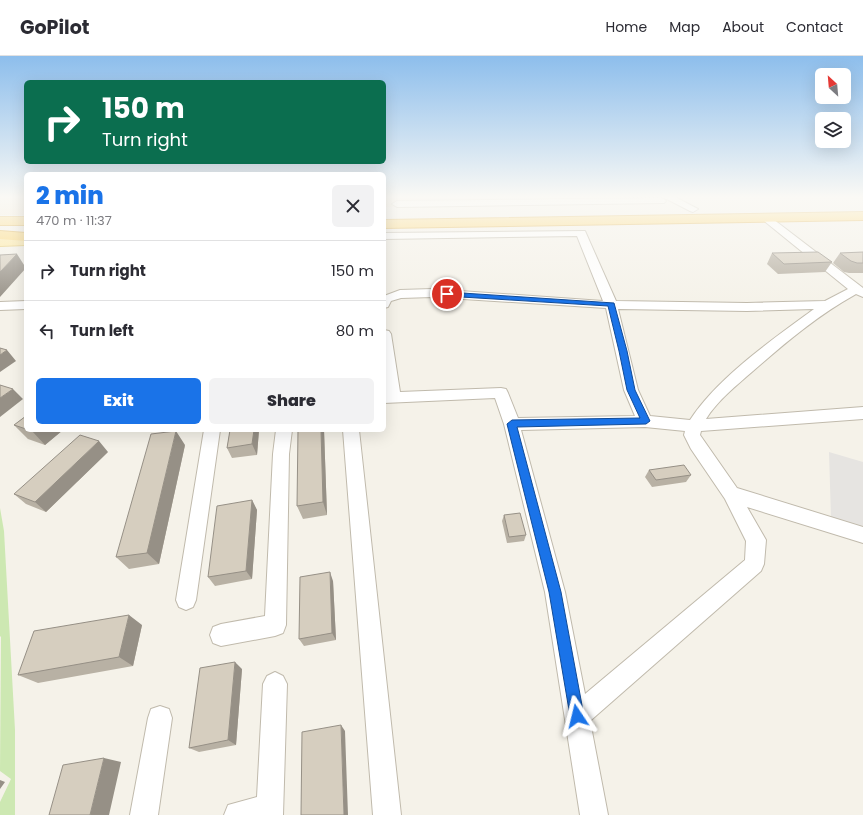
<!DOCTYPE html>
<html lang="en">
<head>
<meta charset="utf-8">
<style>
  body { margin:0; font-family:Poppins,sans-serif; background:#f2f2f3; color:#2b2b33; height:100vh; display:flex; flex-direction:column; font-size:15px; white-space:nowrap }
  * { box-sizing:border-box; margin:0 }
  p { font-size:13px; color:#7c7c81 }
  .icon { flex:none; width:22px; height:22px; fill:none; stroke:currentColor; stroke-width:2; stroke-linecap:round; stroke-linejoin:round }
  .map { position:relative; flex:1; overflow:hidden }
  .side { position:absolute; left:24px; top:116px; width:362px; height:260px; display:flex; flex-direction:column; background:#fff; border-radius:6px; box-shadow:0 4px 16px #0002 }
  .side>* { flex:none }
  .top-card { position:absolute; left:24px; top:24px; width:362px; height:84px; border-radius:6px; box-shadow:0 4px 16px #0002; background:#0b6e4f; color:#fff; overflow:hidden }
  .needle { width:26px; rotate:334deg }
  .tools { position:absolute; left:815px; top:12px; display:grid; gap:8px }
  .tools a { display:grid; place-items:center; width:36px; height:36px; border-radius:6px; background:#fff; box-shadow:0 4px 16px #0002; font-size:20px }
  .pin { position:absolute; display:grid; place-items:center; width:34px; height:34px; color:#fff; margin:-17px; border:2px solid #fff; border-radius:50%; box-shadow:0 1px 4px #0007 }
  .me { position:absolute; width:44px; margin:-22px; rotate:350deg; stroke-linejoin:round; filter:drop-shadow(0 0 3px #0008) }
  .turn { display:flex; align-items:center; gap:14px; height:84px; padding:0 12px; font-size:18px }
  .turn .icon { width:52px; height:52px; stroke-width:2.5 }
  .turn b { display:block; font-size:28px; line-height:34px }
  .round { display:grid; place-items:center; flex:none; width:42px; height:42px; border-radius:6px; background:#f2f2f3 }
  .head { display:flex; align-items:center; justify-content:space-between; height:68px; padding:0 12px }
  h1 { font-size:24px; font-weight:800; line-height:30px; color:#1a73e8 }
  .button { display:flex; gap:8px; margin-top:auto; padding:8px 12px }
  .button a { flex:1; height:46px; border-radius:6px; background:#1a73e8; color:#fff; font-size:16px; font-weight:800; line-height:46px; text-align:center }
  .button a+a { background:#f2f2f3; color:#2b2b33 }
  ul { padding:0; list-style:none }
  li { display:flex; align-items:center; gap:12px; height:60px; padding:0 12px; border-top:1px solid #e1e1e2 }
  li div { flex:1 }
  li b { display:block; font-size:15px }
  li em { font-style:normal }
  header { display:flex; align-items:center; gap:24px; box-sizing:border-box; height:56px; padding:0 20px; background:#fff; border-bottom:1px solid #e1e1e2 }
  header strong { font-size:19px }
  nav { display:flex; gap:22px; margin-inline-start:auto; font-size:14px }
  .map>svg:first-child { display:block }
</style>
</head>
<body>
<header>
<strong>GoPilot</strong>
<nav><a>Home</a><a>Map</a><a>About</a><a>Contact</a></nav>
</header>
<div class="map">
<svg width="863" height="759" viewBox="0 0 863 759">
  <rect width="100%" height="100%" fill="#f5f2e9"/>
  <!-- commercial -->
  <path fill="#f6ead5" d="M0,140H26V159H0Z
    M384,140H647L650,146L384,151Z"/>
  <!-- green -->
  <path fill="#cde8b2" d="M0,452L4,475L15,674V759H0V746L11,723L0,715L1,581L0,580Z"/>
  <!-- parking -->
  <path fill="#e6e4e1" d="M829,396L863,406V472L831,462Z"/>
  <g fill="none" stroke-linecap="round" stroke-linejoin="round">
    <defs>
      <path id="minor" d="M661,140H673L698,153L693,156L690,155Z
        M661,142L664,143L666,145L664,147L397,151L392,148L397,145Z
        M766,159L769,160L863,232V241L856,238C818,259 785,287 753,315C737,329 717,345 706,363L863,351V363L701,375L700,379L737,432L863,471V487L747,451L766,484L764,508L761,515L590,665L608,759H580L545,536L504,368L495,342L384,347V337H386L384,324V274L389,275L391,278L400,336L501,332L506,333L508,337L518,362L635,360L624,334L606,252L432,241L401,242L391,245L388,251L384,252V240L400,234L432,233L603,245L577,180L384,183V177L585,175L616,245L747,247L825,245L848,233L763,164L761,162ZM618,253L747,255L814,253C773,283 717,322 690,364L650,360L638,334ZM645,371L685,375L684,379L691,393L725,443L746,485L745,504L585,638L565,536L521,374Z
        M26,245V253L0,254V246Z
        M204,374H220L196,544L193,551L186,554L179,551L176,544Z
        M276,374H292L289,398L286,569L283,577L275,580L221,590L213,587L210,579L213,571L221,568L265,560L273,398Z
        M343,374H359L401,759H373Z
        M275,616L283,620L287,628L283,759H224L228,749L257,741L263,628L267,620Z
        M160,650L169,653L172,662L158,759H130L148,662L151,653Z"/>
      <path id="major" d="M26,181V189L0,190V182Z"/>
      <path id="highway" d="M863,156V164L384,172V164Z
        M0,161H26V169H0Z
        M0,175L26,177V185L0,183Z"/>
    </defs>
    <!-- minor casing -->
    <use href="#minor" stroke="#c0baac" stroke-width="2"/>
    <!-- major casing -->
    <use href="#major" stroke="#e4c668" stroke-width="2"/>
    <!-- highway casing -->
    <use href="#highway" stroke="#deab3a" stroke-width="2"/>
    <!-- minor -->
    <use href="#minor" fill="#fff" fill-rule="evenodd"/>
    <!-- major -->
    <use href="#major" fill="#fee799" fill-rule="evenodd"/>
    <!-- highway -->
    <use href="#highway" fill="#fdd56b" fill-rule="evenodd"/>
  </g>
  <!-- wall -->
  <path fill="#b8b1a4" d="M863,196V217H849L844,216L833,207L840,197Z
    M772,197L832,206L825,216L778,218L767,208Z
    M26,360V374H63L45,389L28,383L14,369Z
    M230,374H259L257,399L232,402L227,392Z
    M324,374L327,459L303,463L297,450Z
    M185,389L159,508L129,513L116,501Z
    M108,396L46,456L26,448L14,438Z
    M649,414L691,419L686,426L652,431L645,421Z
    M252,444L257,454L252,523L215,530L208,521Z
    M504,459L526,479L524,485L507,487L502,465Z
    M333,525L336,584L304,590L299,583Z
    M142,569L133,610L38,627L18,619Z
    M242,613L236,689L199,696L189,692Z"/>
  <!-- shaded-wall -->
  <path fill="#969086" d="M17,198L26,212L0,241V216Z
    M7,294L16,305L0,316V299Z
    M13,333L23,343L0,361V342Z
    M34,374H63L45,389L32,375Z
    M254,374H259L257,399L252,388Z
    M321,374H324L327,459L323,446Z
    M176,375L185,389L159,508L147,497Z
    M99,385L108,396L46,456L35,446Z
    M252,444L257,454L252,523L246,515Z
    M330,516L333,525L336,584L332,577Z
    M129,559L142,569L133,610L119,601Z
    M235,606L242,613L236,689L228,684Z
    M341,669L345,675L348,759H344Z
    M104,702L121,706L109,759H90Z
    M0,724L5,726L0,733Z"/>
  <!-- building -->
  <path fill="#d6cebf" stroke="#969086" d="M818,196L832,206L784,208L772,197Z
    M863,196V207H857L851,205L840,197Z
    M17,198L0,216V199Z
    M0,292L7,294L0,299Z
    M0,329L13,333L0,342Z
    M26,360V373L14,369Z
    M230,374H254L252,388L227,392Z
    M298,374H321L323,446L297,450Z
    M176,375L147,497L116,501L151,378Z
    M80,379L99,385L35,446L14,438Z
    M684,409L691,419L656,424L649,414Z
    M252,444L246,515L208,521L217,450Z
    M520,457L526,479L509,481L504,459Z
    M330,516L332,577L299,583L300,521Z
    M129,559L119,601L18,619L34,575Z
    M235,606L228,684L189,692L200,612Z
    M341,669L344,759H301L302,676Z
    M104,702L90,759H49L63,709Z"/>
  <!-- sky -->
  <linearGradient id="sky" x2="0" y2="1"><stop stop-color="#8dbeec"/><stop offset="0.57" stop-color="#faf9f5"/><stop offset="1" stop-color="#faf9f5" stop-opacity="0"/></linearGradient>
  <rect width="863" height="247" fill="url(#sky)"/>
  <!-- route -->
  <path fill="#1a73e8" stroke="#114b97" d="M447,236L614,247L627,295L635,334L650,365L646,368L517,371L561,536L584,660L582,665L577,667L572,665L570,660L549,536L507,368L512,364L640,362L627,334L619,295L608,250L445,240V237Z"/>
</svg>
<div class="tools">
<a><svg class="needle" viewBox="-14 -14 28 28"><path d="M0-13l5 13h-10z" fill="#e53935"/><path d="M0 13l5-13h-10z" fill="#7c7c81"/></svg></a>
<a><svg class="icon" aria-label="layers" viewBox="0 0 24 24"><path d="M12 4l9 5-9 5-9-5zM3 14l9 5 9-5"/></svg></a>
</div>
<div class="pin" style="left:447px;top:238px;background:#d93025"><svg class="icon" aria-label="arrive" viewBox="0 0 24 24"><path d="M6 21V4h12l-3 4 3 4H6"/></svg></div>
<svg class="me" style="left:577px;top:660px" viewBox="-20 -20 40 40"><path d="M0-17L14 15 0 8-14 15z" fill="#1a73e8" stroke="#fff" stroke-width="4"/></svg>
<div class="top-card">
<div class="turn"><svg class="icon" aria-label="right" viewBox="0 0 24 24"><path d="M7 20v-9h11M14 6l5 5-5 5"/></svg><div><b>150 m</b>Turn right</div></div>
</div>
<section class="side">
<div class="head"><div><h1>2 min</h1><p>470 m · 11:37</p></div><a class="round"><svg class="icon" aria-label="close" viewBox="0 0 24 24"><path d="M6 6l12 12M18 6L6 18"/></svg></a></div>
<ul>
<li><svg class="icon" aria-label="right" viewBox="0 0 24 24"><path d="M7 20v-9h11M14 6l5 5-5 5"/></svg><div><b>Turn right</b></div><em>150 m</em></li>
<li><svg class="icon" aria-label="left" viewBox="0 0 24 24"><path d="M17 20v-9H6M10 6l-5 5 5 5"/></svg><div><b>Turn left</b></div><em>80 m</em></li>
</ul>
<div class="button"><a>Exit</a><a>Share</a></div>
</section>
</div>
</body>
</html>
